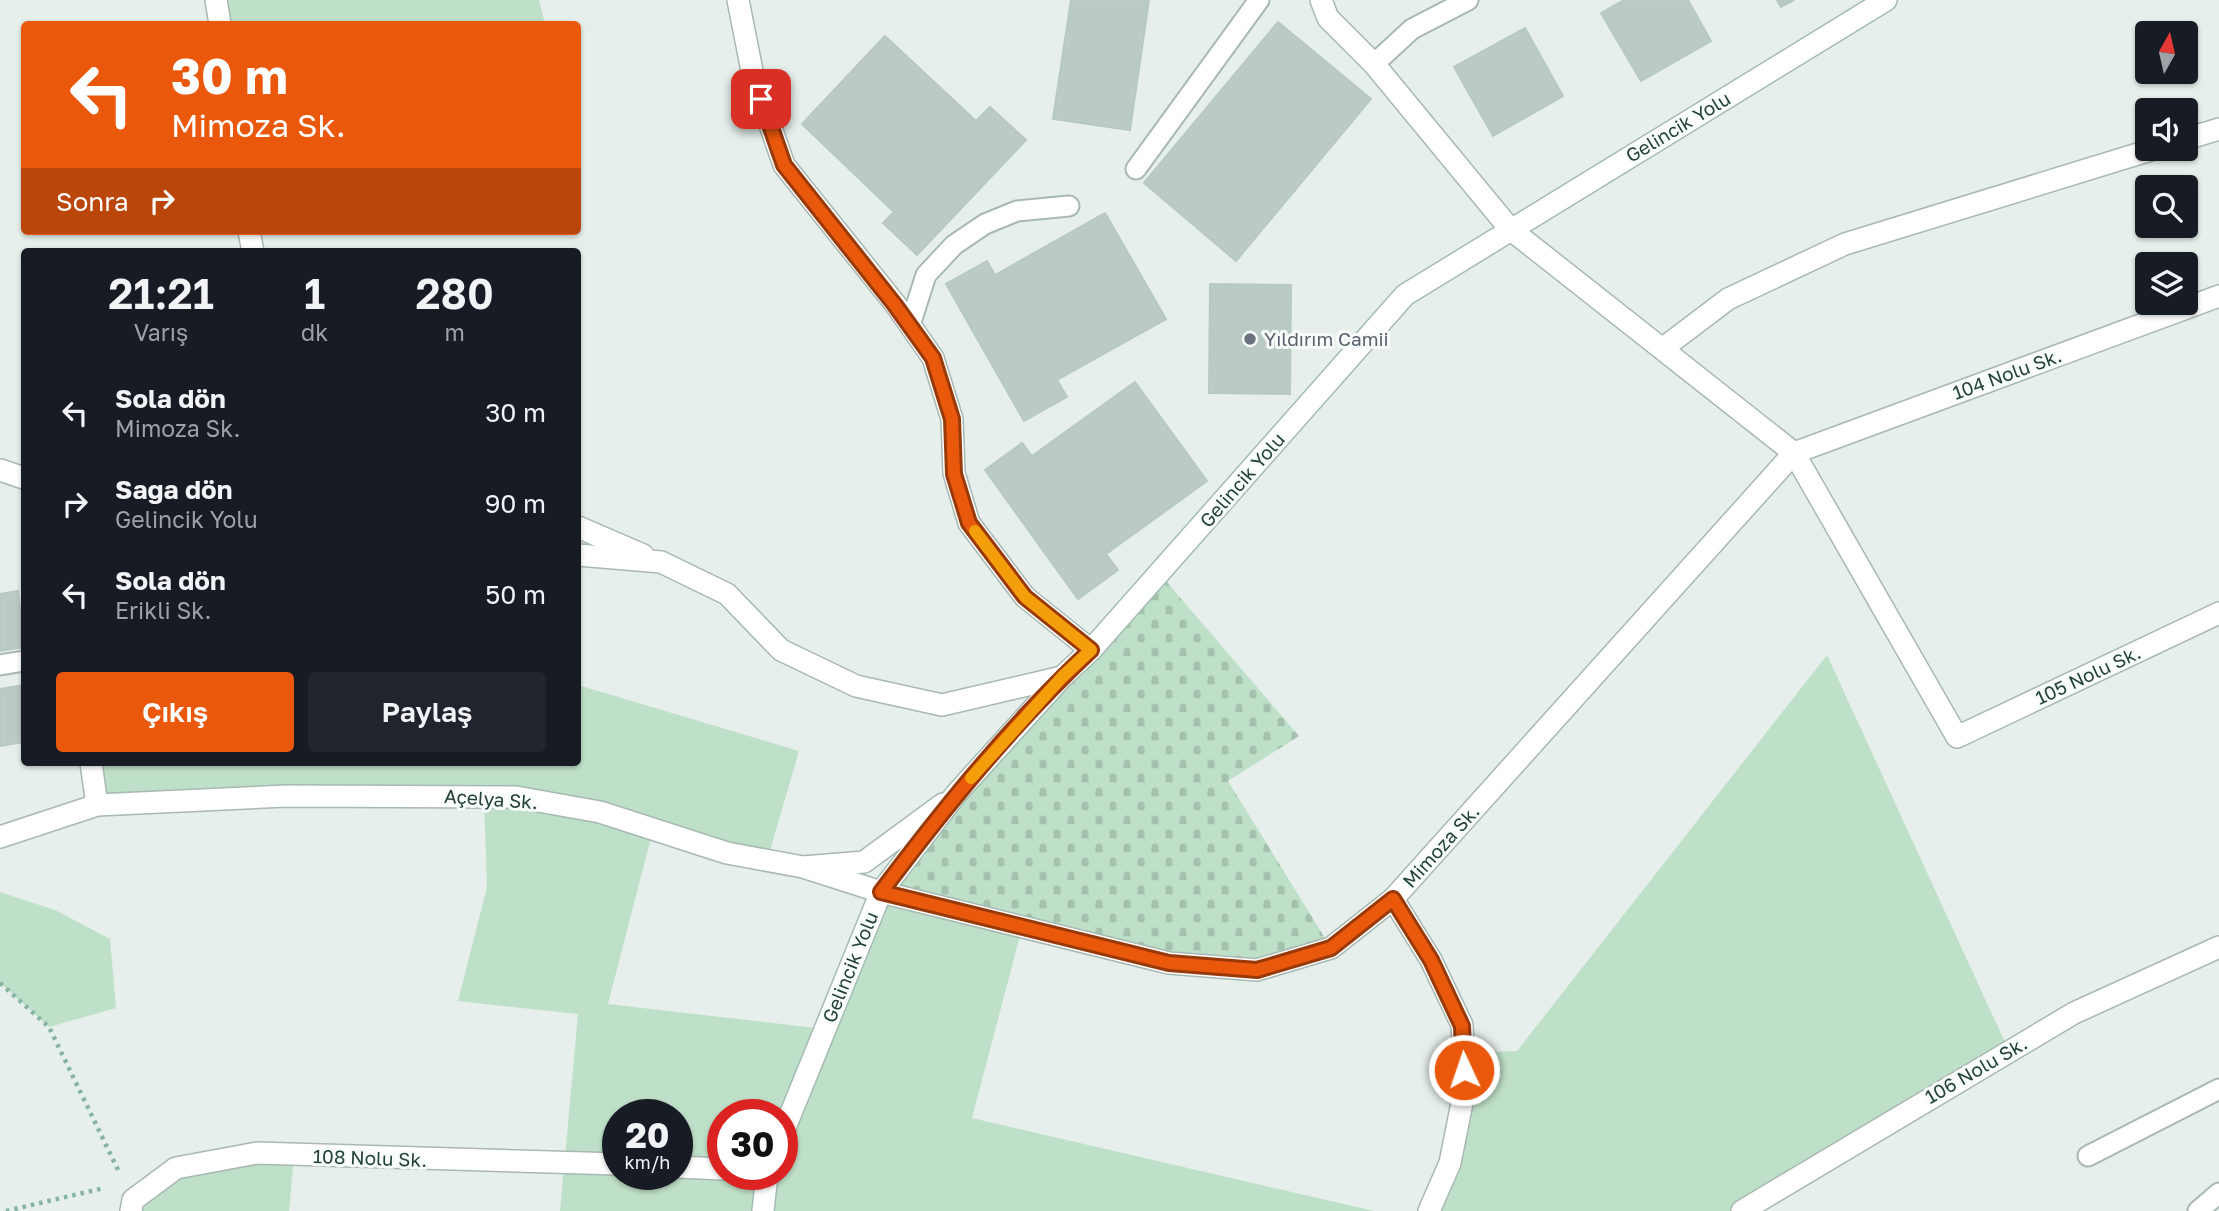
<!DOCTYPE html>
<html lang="tr">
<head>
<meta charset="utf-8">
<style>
  body { margin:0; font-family:"Golos Text",sans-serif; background:#20242c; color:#f1f3f6; height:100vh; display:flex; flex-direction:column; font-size:26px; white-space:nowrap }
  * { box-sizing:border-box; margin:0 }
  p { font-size:23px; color:#9ea1a6 }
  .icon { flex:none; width:38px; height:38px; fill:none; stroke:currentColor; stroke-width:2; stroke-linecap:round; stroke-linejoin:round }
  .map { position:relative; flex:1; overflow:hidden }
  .drawer { position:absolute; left:21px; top:248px; width:560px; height:518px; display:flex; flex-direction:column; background:#171b24; border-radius:7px; box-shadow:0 2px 5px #0004 }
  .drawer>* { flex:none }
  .guide { position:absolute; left:21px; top:21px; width:560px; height:214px; border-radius:7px; box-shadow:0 2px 5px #0004; background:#ea580c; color:#fff; overflow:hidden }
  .needle { width:46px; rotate:8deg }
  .fabs { position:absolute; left:2135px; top:21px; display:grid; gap:14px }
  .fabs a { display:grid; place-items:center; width:63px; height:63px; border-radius:7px; background:#171b24; box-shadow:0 2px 5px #0004; font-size:35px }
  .speed { position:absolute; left:602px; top:1099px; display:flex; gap:14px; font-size:35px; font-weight:700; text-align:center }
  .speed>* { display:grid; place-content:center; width:91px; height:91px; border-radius:50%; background:#171b24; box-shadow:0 2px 5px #0004; line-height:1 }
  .speed small { font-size:18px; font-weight:400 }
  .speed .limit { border:10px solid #d22; background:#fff; color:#111 }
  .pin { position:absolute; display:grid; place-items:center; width:60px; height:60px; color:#fff; margin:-30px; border-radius:14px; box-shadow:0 4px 10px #0006 }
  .me { position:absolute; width:77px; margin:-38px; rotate:357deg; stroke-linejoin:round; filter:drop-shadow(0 0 5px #0008) }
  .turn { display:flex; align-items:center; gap:24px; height:147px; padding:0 35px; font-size:32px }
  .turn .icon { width:91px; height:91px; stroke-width:2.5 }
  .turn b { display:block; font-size:49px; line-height:60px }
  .then { display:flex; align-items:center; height:66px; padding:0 35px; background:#0003; gap:14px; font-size:26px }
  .eta { display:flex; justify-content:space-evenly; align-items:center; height:119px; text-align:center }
  .eta b { font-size:42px; font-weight:600; line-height:49px }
  .action { display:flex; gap:14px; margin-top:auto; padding:14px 35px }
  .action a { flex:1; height:80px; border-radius:7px; background:#ea580c; color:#fff; font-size:28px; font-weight:600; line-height:80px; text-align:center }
  .action a+a { background:#20242c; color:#f1f3f6 }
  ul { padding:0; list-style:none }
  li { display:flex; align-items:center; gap:21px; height:91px; padding:0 35px }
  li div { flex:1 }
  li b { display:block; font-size:26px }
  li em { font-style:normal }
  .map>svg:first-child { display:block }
</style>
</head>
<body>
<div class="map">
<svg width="2219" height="1211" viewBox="0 0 2219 1211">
  <defs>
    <pattern id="cemetery-stones" width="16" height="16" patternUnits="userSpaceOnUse" patternTransform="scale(1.75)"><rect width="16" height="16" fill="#bfe0c8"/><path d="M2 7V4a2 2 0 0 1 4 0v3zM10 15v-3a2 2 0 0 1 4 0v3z" fill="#a4c1ad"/></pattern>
  </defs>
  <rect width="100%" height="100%" fill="#e6efeb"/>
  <!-- green -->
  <path fill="#bfe0c8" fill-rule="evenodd" d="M216,0H539L545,24H220Z
    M1827,655L2009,1051L1742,1211H1429L1463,1053L1517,1051Z
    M578,685L799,751L767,861L653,830L608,1004L825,1029L881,892L1022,928L972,1118L1374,1211H560L578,1014L458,1001L487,887L484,796L97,805L91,763H578ZM618,1115H677V1174H618ZM723,1115H782V1174H723Z
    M0,892L55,910L110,939L116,1008L49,1027L0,983Z
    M294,1155L289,1211H131L176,1168Z"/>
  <!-- cemetery -->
  <path fill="url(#cemetery-stones)" d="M1159,573L1299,736L1228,781L1331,948L1257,970L1169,963L881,892Z"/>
  <!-- building -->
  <path fill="#bbcac4" stroke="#b8c9c2" stroke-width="2" d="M1071,0H1149L1130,130L1053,119Z
    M1624,0H1688L1711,41L1641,81L1601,13Z
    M1777,0H1794L1781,7Z
    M1278,22L1371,99L1236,261L1144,183Z
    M1525,28L1563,96L1493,136L1454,67Z
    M885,36L976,121L990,107L1026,140L917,255L883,223L894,212L802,124Z
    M1105,213L1166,319L1057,380L1067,397L1024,421L946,284L987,261L995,275Z
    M1210,284L1291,285L1290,394L1209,393Z
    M1135,382L1207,481L1106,554L1118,570L1078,599L985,470L1022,443L1032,456Z
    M18,591L24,647L0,651V594Z
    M24,685V742L0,746V689Z"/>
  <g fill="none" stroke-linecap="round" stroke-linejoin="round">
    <defs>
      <path id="service" d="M1374,64L1412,29L1468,0
        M1136,169L1259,0
        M910,325L926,275L954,245L985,224L1017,211L1069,206
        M0,665L24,661
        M2088,1156L2219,1089
        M2198,1211L2219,1193"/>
      <path id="minor" d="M216,0L220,24
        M738,0L753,76L784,165L896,305L933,358L952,419L954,473L969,523L1025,597L1091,650
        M1321,0L1328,18L1374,64L1510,229L1794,453L1957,737L2219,613
        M2186,139L2219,129
        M249,231L253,252
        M1662,349L1728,299L1845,244L2154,149
        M0,470L24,478
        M578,527L643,555
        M578,555L661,562L727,594L781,650L856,686L942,705L1062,677
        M91,763L97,805
        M803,867L881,892L1169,963L1257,970L1331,948L1393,899L1794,453L2219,296
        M1393,899L1431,960L1462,1025L1465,1088L1450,1163L1429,1211
        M677,1167L723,1169
        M131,1211L133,1200L176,1168L257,1153L618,1164
        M1742,1211L2074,1013L2219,947"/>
      <path id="tertiary" d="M0,837L97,805L286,796L516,797L600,812L727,853L803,867L864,862L943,804"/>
      <path id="secondary" d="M782,1135L881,892L956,794L1062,677L1091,650L1405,295L1886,0
        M763,1211L767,1174"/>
    </defs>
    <!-- service casing -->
    <use href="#service" stroke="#a8b8b2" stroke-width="23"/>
    <!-- minor casing -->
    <use href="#minor" stroke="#a8b8b2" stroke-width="24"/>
    <!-- tertiary casing -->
    <use href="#tertiary" stroke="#a8b8b2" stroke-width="24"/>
    <!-- secondary casing -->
    <use href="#secondary" stroke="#a4bbb3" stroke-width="24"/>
    <!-- path -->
    <path stroke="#86b3a5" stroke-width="4.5" stroke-dasharray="3.5 5" stroke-linecap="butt" d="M0,983L49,1027L119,1172
      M6,1211L104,1188"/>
    <!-- service -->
    <use href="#service" stroke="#fff" stroke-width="19"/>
    <!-- minor -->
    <use href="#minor" stroke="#fff" stroke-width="21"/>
    <!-- tertiary -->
    <use href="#tertiary" stroke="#fff" stroke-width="21"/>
    <!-- secondary -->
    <use href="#secondary" stroke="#fff" stroke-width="21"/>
  </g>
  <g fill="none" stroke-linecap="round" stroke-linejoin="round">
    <defs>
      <path id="route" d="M761,99L784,165L895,305L933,358L952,419L954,474L969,523L1025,597L1091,650C1013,723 945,807 881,892L1169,963L1257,970L1331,948L1393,899L1431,960L1462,1026L1464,1070"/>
    </defs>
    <!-- route casing -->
    <use href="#route" stroke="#983908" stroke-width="18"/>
    <!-- route -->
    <use href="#route" stroke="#ea580c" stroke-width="12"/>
    <!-- slow -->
    <path stroke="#f59e0b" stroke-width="12" d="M971,778L1062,677L1091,650L1025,597L975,531"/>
  </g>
  <!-- markers -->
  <circle fill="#6b7280" stroke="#f7fbf9" stroke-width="2.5" cx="1250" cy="339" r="7"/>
  <g text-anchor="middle" stroke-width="6" stroke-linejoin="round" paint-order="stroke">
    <!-- street labels -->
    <g font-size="19" fill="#24423a" stroke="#f7fbf9">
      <text transform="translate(1678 127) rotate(-31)" y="7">Gelincik Yolu</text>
      <text transform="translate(2007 374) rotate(-20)" y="7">104 Nolu Sk.</text>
      <text transform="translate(1242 480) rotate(-49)" y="7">Gelincik Yolu</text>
      <text transform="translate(2088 675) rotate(-25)" y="7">105 Nolu Sk.</text>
      <text transform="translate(491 799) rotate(4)" y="7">Açelya Sk.</text>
      <text transform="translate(1441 846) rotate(-48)" y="7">Mimoza Sk.</text>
      <text transform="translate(850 967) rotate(-68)" y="7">Gelincik Yolu</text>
      <text transform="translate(1976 1070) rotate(-30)" y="7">106 Nolu Sk.</text>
      <text transform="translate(370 1158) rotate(2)" y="7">108 Nolu Sk.</text>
    </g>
    <!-- worship labels -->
    <g font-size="19" fill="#5b616d" stroke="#f7fbf9" text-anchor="start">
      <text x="1264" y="346">Yıldırım Camii</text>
    </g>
  </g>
</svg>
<div class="fabs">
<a><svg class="needle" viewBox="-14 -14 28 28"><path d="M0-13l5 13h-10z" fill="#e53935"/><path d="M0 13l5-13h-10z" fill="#9ea1a6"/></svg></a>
<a><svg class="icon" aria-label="sound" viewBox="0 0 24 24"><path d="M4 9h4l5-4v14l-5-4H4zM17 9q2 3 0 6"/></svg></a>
<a><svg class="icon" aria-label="search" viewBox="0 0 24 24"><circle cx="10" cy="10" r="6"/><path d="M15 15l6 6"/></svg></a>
<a><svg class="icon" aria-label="layers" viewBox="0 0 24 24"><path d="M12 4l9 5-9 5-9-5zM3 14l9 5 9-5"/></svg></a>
</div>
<div class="speed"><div>20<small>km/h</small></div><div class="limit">30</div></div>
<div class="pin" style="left:761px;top:99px;background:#d93025"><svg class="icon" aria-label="arrive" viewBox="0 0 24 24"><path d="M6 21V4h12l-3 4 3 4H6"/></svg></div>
<svg class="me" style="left:1464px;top:1070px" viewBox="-20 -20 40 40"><circle r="17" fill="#ea580c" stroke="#fff" stroke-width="3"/><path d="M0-11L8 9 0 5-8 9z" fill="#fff"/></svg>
<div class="guide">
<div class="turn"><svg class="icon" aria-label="left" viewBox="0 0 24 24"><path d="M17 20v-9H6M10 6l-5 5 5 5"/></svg><div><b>30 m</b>Mimoza Sk.</div></div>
<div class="then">Sonra<svg class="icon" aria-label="right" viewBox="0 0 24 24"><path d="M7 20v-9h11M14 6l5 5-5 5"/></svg></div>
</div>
<section class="drawer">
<div class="eta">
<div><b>21:21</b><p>Varış</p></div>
<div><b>1</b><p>dk</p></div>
<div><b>280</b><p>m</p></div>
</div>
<ul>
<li><svg class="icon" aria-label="left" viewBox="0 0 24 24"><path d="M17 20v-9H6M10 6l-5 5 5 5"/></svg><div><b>Sola dön</b><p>Mimoza Sk.</p></div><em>30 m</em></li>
<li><svg class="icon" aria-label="right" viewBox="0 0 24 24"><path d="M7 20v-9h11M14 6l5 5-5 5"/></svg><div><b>Sağa dön</b><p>Gelincik Yolu</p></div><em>90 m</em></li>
<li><svg class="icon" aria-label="left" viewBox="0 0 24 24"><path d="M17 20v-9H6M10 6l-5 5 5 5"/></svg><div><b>Sola dön</b><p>Erikli Sk.</p></div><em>50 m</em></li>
</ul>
<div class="action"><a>Çıkış</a><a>Paylaş</a></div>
</section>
</div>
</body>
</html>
